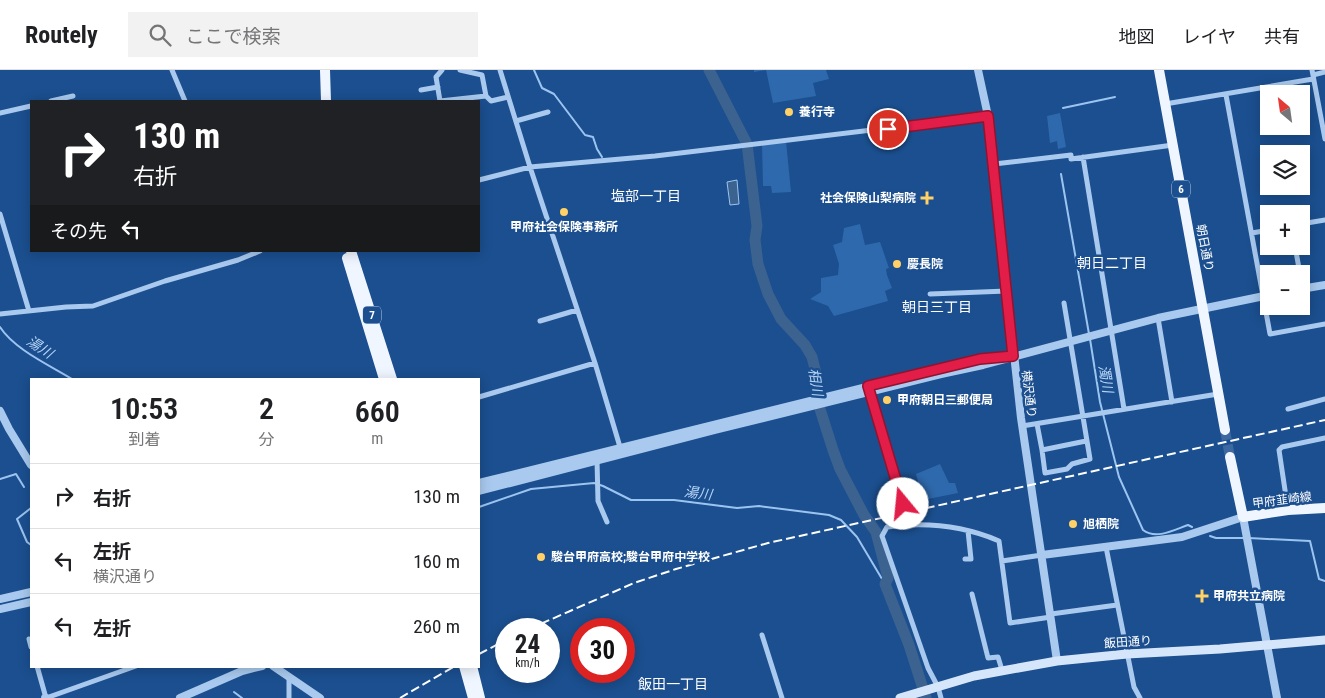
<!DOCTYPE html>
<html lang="ja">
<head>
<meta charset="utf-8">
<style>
  body { margin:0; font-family:"Roboto Condensed","Noto Sans JP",sans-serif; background:#f2f2f2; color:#202124; height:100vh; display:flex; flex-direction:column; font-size:19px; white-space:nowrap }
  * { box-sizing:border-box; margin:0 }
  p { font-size:16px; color:#757577 }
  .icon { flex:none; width:28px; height:28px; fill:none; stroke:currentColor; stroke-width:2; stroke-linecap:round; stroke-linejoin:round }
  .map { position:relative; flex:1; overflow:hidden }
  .drawer { position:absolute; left:30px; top:308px; width:450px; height:290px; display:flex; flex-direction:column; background:#fff; border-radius:0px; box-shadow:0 2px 12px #0003 }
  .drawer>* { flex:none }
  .top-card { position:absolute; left:30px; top:30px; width:450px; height:152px; border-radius:0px; box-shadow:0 2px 12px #0003; background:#202124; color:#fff; overflow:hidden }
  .needle { width:32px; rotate:331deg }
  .tools { position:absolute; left:1260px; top:15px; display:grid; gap:10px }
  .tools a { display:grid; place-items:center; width:50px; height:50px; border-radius:0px; background:#fff; box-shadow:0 2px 12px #0003; font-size:25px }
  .speed { position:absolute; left:495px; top:548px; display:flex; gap:10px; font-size:25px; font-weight:700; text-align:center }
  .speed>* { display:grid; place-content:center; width:65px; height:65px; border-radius:50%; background:#fff; box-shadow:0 2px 12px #0003; line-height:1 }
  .speed small { font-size:12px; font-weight:400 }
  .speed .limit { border:8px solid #d22; background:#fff; color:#111 }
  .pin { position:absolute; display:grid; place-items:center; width:42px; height:42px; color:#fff; margin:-21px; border:2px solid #fff; border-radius:50%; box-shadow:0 1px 5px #0007 }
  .me { position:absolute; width:55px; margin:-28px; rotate:343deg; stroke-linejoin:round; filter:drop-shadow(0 0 4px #0008) }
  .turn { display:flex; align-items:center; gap:18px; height:105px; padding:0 20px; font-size:22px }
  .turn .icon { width:65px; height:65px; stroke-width:2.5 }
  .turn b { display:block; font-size:35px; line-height:42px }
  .then { display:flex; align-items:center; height:48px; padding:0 20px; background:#0003; gap:10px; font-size:19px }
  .eta { display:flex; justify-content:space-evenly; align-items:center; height:85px; text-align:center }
  .eta b { font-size:30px; font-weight:600; line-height:35px }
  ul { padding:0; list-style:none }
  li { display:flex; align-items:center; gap:15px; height:65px; padding:0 20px; border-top:1px solid #e0e0e0 }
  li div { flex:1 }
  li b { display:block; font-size:19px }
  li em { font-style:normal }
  header { display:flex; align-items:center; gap:30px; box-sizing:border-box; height:70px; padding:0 25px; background:#fff; border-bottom:1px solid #e0e0e0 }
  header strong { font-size:24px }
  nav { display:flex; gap:28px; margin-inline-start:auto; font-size:18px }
  .search { width:350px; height:45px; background:#f2f2f2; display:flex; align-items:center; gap:12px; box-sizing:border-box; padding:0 18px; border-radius:0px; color:#757577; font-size:19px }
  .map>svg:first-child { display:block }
</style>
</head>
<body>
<header>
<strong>Routely</strong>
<div class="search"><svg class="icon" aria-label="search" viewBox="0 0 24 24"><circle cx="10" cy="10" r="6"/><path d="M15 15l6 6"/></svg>ここで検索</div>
<nav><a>地図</a><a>レイヤ</a><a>共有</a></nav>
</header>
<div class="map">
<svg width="1325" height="628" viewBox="0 0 1325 628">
  <rect width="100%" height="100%" fill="#1b4f8f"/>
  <!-- green -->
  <path fill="#2e69ad" d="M754,0H826L829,9L813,13L816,26L773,33L766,0L754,2Z
    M1060,43L1066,77L1058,79L1057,71L1050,73L1047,46Z
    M786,71L791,122L772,123L771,116H763L762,74Z
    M860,154L865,175L880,172L889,198L886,199L887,205L892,218L885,221L888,231L834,246L828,236L810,229L821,222V208L838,205L839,194L833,175L842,172L844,158Z
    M940,394L949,413H955L958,423L923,430L916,404Z"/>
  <!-- water -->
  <path fill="#3c6290" stroke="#9cc4f0" d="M737,110L739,134L730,135L727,112Z"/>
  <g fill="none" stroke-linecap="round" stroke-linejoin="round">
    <!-- stream -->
    <path stroke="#9cc4f0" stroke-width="2" d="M534,0L542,18L554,24L585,65L593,67L597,79L602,87
      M1063,38L1115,27
      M1061,104L1089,264
      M0,257C14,279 49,295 72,309
      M1090,269L1100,332L1119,407L1143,460C1156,470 1174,460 1188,455L1192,457
      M0,409L16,404L24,417
      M479,437L531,419L594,413L603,416L631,430H674L737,438L759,436L829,445L841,450L857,467L885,514
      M31,438L17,449L27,472L31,475
      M1210,466L1216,468H1244
      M1249,468L1310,471L1319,509L1325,511
      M234,622L242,628"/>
    <!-- river -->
    <path stroke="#3c6290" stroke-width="11" d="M709,0L747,74L757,156L755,170L758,194L768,224L781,249L805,275L812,287L818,311L820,339L833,380L840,399L864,445L876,462L888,508L885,514L909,575L926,628"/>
    <!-- primary-tunnel -->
    <path stroke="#3d69a0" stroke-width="10" stroke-dasharray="10 5" stroke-linecap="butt" d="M1225,360L1230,387"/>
    <!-- minor -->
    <path stroke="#a9c9ee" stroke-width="5" d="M172,0L185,31
      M442,0L436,7L440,31L486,26L491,31L508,27
      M460,0L482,5L486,26
      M500,0L530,97L595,293L620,377
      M1312,0L1325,69
      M1313,5L1325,2
      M421,20L438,17
      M1226,25L1270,264L1325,254
      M51,31L73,26
      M1165,34L1313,9
      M0,43L31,36
      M516,51L548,42
      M1083,87L1124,339
      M994,94L1071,85V89L1173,75
      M479,110L530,97L655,86L988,46
      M0,144L29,241
      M1301,154L1325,150
      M1252,163L1269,160
      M1295,176L1300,204
      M1301,210L1303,219
      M930,224L1007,221
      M0,244L66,237L93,236L165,211L238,190L260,181
      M1158,248L1172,332
      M540,251L577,240
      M869,320L903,434
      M479,327L595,293
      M1288,339L1325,329
      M1037,354L1042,380L1086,371
      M1022,356L1218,324
      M1042,380L1045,403L1067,399L1072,394L1090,389L1064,233
      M597,390L598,431L607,452
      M1288,440L1279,380L1282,377L1325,368
      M1106,477L1134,617L1140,628
      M965,489H971L968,461
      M1002,491L1042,485
      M972,524L988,588L998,587L1002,600
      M1051,544L1117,535
      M762,565L782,628
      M29,569L31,577
      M37,596L46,628L136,596
      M289,628V607
      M941,628L938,617L928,598L882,466L887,457C925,452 964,456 999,471L1010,553L1051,547"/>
    <!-- tertiary -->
    <path stroke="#a9c9ee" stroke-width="8" d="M978,0L988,46L1021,348L1057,591
      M1301,219L1325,215
      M0,341L9,359L31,395
      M479,413L980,289L996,288
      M479,421L715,360L941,304L983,295L1158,248L1269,225
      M1042,485L1182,467L1243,447L1277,628
      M0,529L31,522
      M0,539L31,532
      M273,596L320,628
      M45,628H46
      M180,628L242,601L262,596"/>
    <!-- secondary -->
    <path stroke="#d6e6fa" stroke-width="9" d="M900,628L974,606L1057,591L1127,584L1220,579L1325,570"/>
    <!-- primary -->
    <path stroke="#f0f6ff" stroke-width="10" d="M325,0L326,31
      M1159,0L1225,360
      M351,181L392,309
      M347,188L384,309
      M1230,387L1243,447L1288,440L1325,438
      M464,596L473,628
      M472,596L480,628"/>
    <!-- rail -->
    <path stroke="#fff" stroke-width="2" stroke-dasharray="9 4" stroke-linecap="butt" d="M529,559L634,513L676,499L768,473L1325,350
      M479,584L506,570
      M400,628L455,596"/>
  </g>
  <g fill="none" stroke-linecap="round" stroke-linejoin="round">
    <defs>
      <path id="route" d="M888,59L988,46L1013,286L980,289L868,316L903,434"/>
    </defs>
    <!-- route casing -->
    <use href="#route" stroke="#92132f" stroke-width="12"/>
    <!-- route -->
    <use href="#route" stroke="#e11d48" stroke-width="9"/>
  </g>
  <!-- markers -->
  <g fill="#ffd166" stroke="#1b4f8f" stroke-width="2">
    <circle cx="789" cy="42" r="5"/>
    <path d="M924.5 120.5h5v5h5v5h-5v5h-5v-5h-5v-5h5z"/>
    <circle cx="564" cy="142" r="5"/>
    <circle cx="897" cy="194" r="5"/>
    <circle cx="887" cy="330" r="5"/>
    <circle cx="1073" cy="454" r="5"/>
    <circle cx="541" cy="487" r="5"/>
    <path d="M1199.5 518.5h5v5h5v5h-5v5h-5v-5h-5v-5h5z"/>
  </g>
  <g text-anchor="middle" stroke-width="5" stroke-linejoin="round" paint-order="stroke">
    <!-- shield labels -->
    <g fill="#1b4f8f" stroke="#bbcadd" stroke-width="1">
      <rect x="1172" y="110.5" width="18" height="17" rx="4"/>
      <rect x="363" y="236.5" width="18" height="17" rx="4"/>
    </g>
    <g font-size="11" font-weight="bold" fill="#fff">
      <text x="1181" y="123">6</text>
      <text x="372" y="249">7</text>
    </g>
    <!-- poi labels -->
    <g font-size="12" font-weight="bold" fill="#fff" stroke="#1b4f8f" text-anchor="start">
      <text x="799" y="46">養行寺</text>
      <text x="916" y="132" text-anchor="end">社会保険山梨病院</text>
      <text x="564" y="161" text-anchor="middle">甲府社会保険事務所</text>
      <text x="907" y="198">慶長院</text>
      <text x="897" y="334">甲府朝日三郵便局</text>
      <text x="1083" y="458">旭栖院</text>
      <text x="551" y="491">駿台甲府高校;駿台甲府中学校</text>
      <text x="1213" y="530">甲府共立病院</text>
    </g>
    <!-- street labels -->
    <g font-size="12" fill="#fff" stroke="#1b4f8f">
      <text transform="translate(1205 178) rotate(79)" y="4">朝日通り</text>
      <text transform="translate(1029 324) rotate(83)" y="4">横沢通り</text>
      <text transform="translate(1282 430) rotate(-7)" y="4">甲府韮崎線</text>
      <text transform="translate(1128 572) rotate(-4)" y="4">飯田通り</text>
    </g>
    <!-- neighbourhood labels -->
    <g font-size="14" fill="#fff" stroke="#1b4f8f">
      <text x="646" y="131">塩部一丁目</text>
      <text x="1112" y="198">朝日二丁目</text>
      <text x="937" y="242">朝日三丁目</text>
      <text x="673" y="619">飯田一丁目</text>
    </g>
    <!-- water labels -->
    <g font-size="14" font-style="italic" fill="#b5d3f5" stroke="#1b4f8f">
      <text transform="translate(40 277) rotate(33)" y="5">湯川</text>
      <text transform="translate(1106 309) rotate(80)" y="5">濁川</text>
      <text transform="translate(816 312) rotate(81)" y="5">相川</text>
      <text transform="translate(698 423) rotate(7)" y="5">湯川</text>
    </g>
  </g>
</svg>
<div class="tools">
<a><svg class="needle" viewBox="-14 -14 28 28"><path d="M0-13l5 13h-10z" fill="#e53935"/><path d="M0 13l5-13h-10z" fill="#757577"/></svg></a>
<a><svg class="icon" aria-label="layers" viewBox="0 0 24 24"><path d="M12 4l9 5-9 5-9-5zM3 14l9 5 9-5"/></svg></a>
<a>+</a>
<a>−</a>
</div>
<div class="speed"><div>24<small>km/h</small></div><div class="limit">30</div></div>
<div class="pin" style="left:888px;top:59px;background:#d93025"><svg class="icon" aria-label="arrive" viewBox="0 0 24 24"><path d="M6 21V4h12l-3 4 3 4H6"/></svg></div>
<svg class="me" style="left:903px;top:434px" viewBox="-20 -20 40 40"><circle r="19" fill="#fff"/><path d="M0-13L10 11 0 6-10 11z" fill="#e11d48"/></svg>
<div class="top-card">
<div class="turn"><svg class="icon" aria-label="right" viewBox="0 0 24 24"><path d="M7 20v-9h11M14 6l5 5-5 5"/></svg><div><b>130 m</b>右折</div></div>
<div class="then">その先<svg class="icon" aria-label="left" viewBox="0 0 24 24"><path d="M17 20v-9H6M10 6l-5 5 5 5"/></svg></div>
</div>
<section class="drawer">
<div class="eta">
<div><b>10:53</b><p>到着</p></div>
<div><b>2</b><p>分</p></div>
<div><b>660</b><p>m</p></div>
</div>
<ul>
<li><svg class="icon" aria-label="right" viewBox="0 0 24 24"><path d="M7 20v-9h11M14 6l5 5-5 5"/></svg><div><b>右折</b></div><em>130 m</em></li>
<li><svg class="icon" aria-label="left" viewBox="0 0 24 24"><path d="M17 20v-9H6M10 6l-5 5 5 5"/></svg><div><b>左折</b><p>横沢通り</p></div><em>160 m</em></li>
<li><svg class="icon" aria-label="left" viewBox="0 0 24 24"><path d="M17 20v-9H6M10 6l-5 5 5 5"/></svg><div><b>左折</b></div><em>260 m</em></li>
</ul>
</section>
</div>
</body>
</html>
